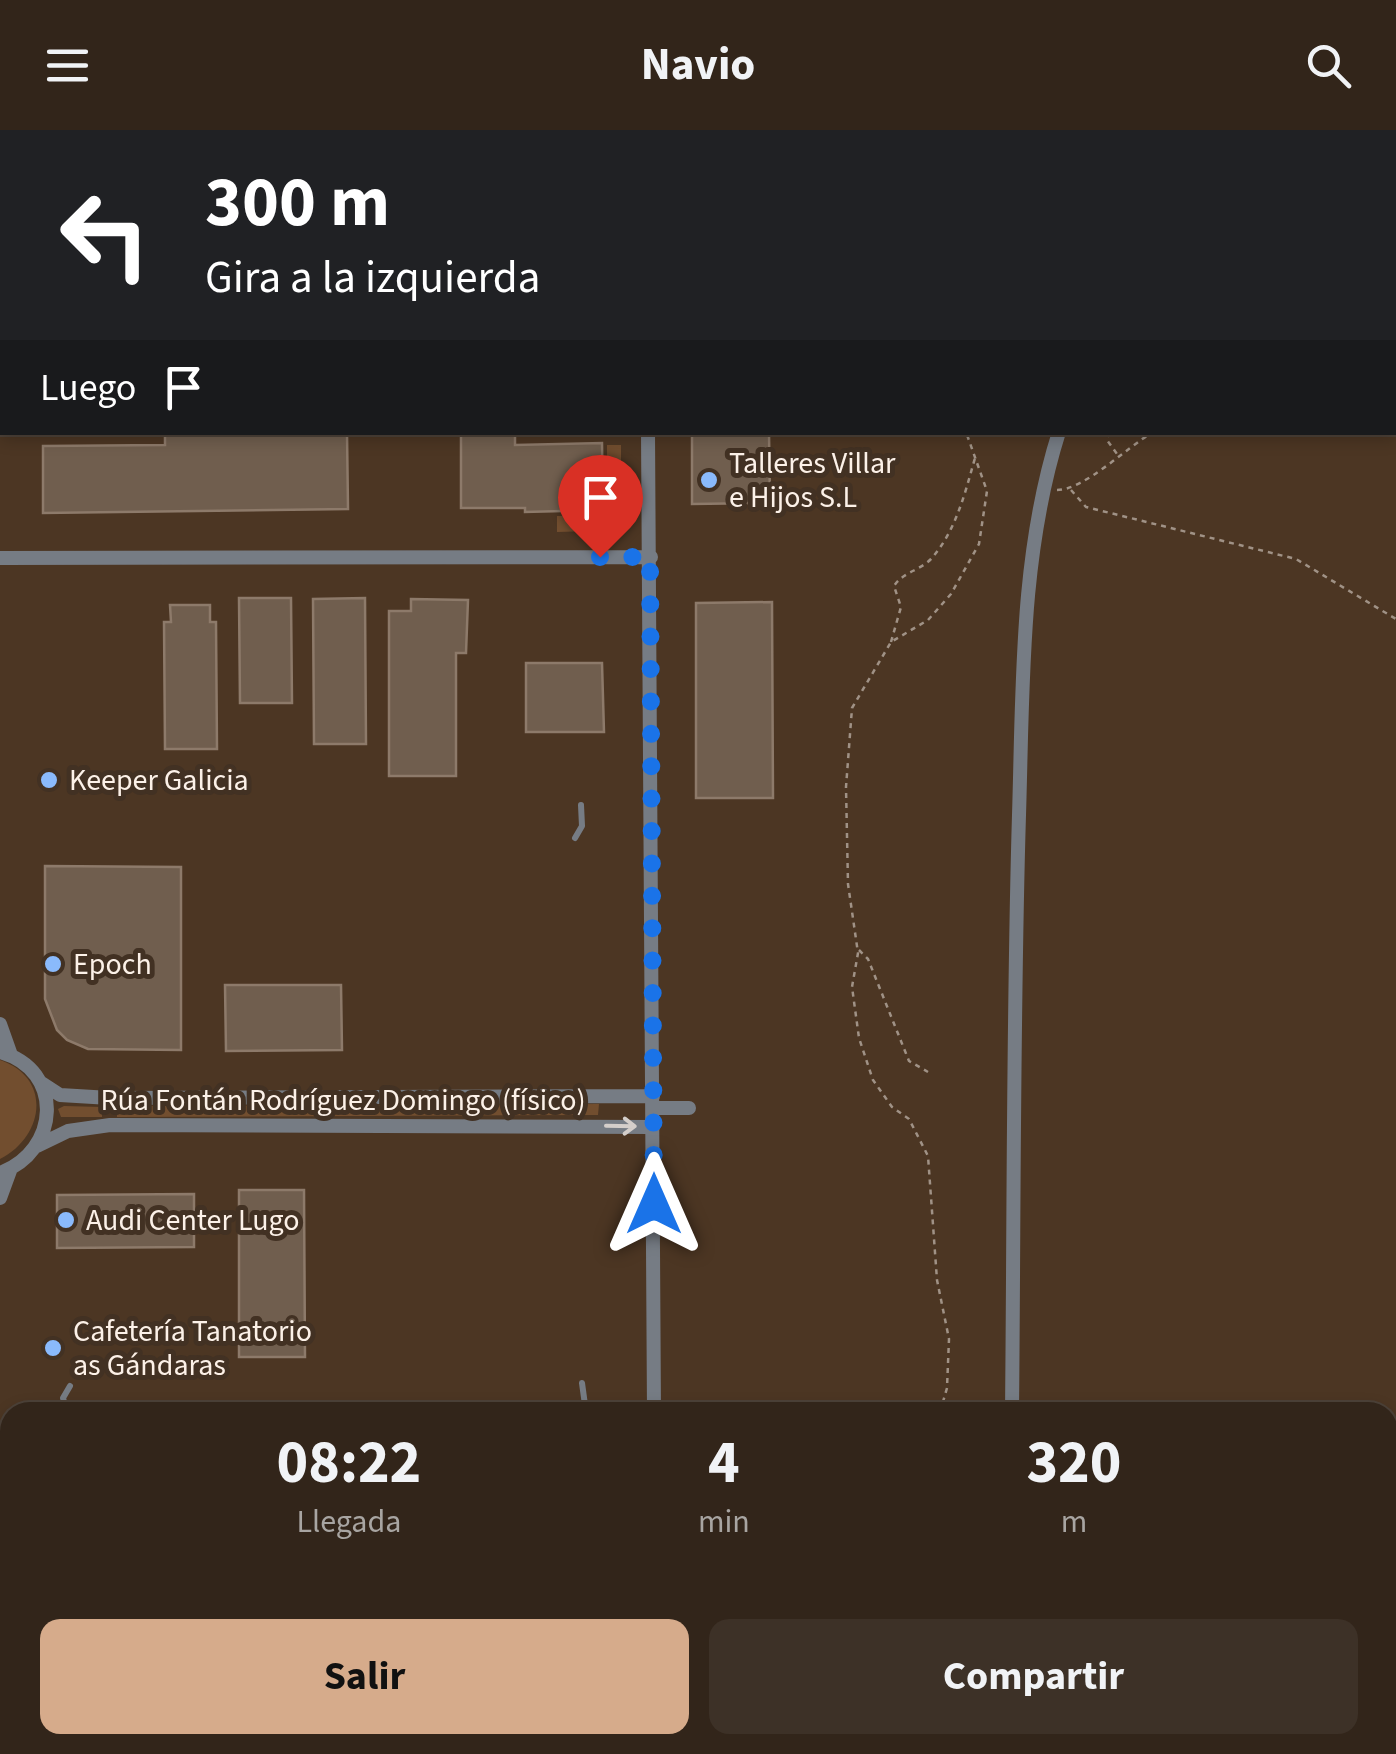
<!DOCTYPE html>
<html lang="es">
<head>
<meta charset="utf-8">
<style>
  body { margin:0; font-family:"Source Sans 3",sans-serif; background:#3d3127; color:#f1f3f6; height:100vh; display:flex; flex-direction:column; font-size:38px; white-space:nowrap }
  * { box-sizing:border-box; margin:0 }
  p { font-size:32px; color:#a8a5a2 }
  .icon { flex:none; width:55px; height:55px; fill:none; stroke:currentColor; stroke-width:2; stroke-linecap:round; stroke-linejoin:round }
  .map { position:relative; flex:1; overflow:hidden }
  .details { position:absolute; left:0px; top:1272px; width:1398px; height:352px; display:flex; flex-direction:column; background:#32251a; border-radius:30px 30px 0 0; box-shadow:0 5px 15px #0003,0 0 0 2px #4d4239 }
  .details>* { flex:none }
  .guide { position:absolute; left:0px; top:0px; width:1398px; height:305px; box-shadow:0 5px 15px #0003,0 0 0 2px #4d4239; background:#202124; color:#fff; overflow:hidden }
  .pin { position:absolute; display:grid; place-items:center; width:85px; height:85px; color:#fff; margin:-102px -42px; border-radius:50% 50% 50% 0; rotate:-45deg; box-shadow:0 0 10px #0007 }
  .pin .icon { rotate:45deg }
  .me { position:absolute; width:110px; margin:-55px; rotate:0deg; stroke-linejoin:round; filter:drop-shadow(0 0 8px #0008) }
  .turn { display:flex; align-items:center; gap:35px; height:210px; padding:0 40px; font-size:45px }
  .turn .icon { width:130px; height:130px; stroke-width:2.5 }
  .turn b { display:block; font-size:70px; line-height:85px }
  .then { display:flex; align-items:center; height:95px; padding:0 40px; background:#0003; gap:20px; font-size:38px }
  .eta { display:flex; justify-content:space-evenly; align-items:center; height:170px; text-align:center }
  .eta b { font-size:60px; font-weight:700; line-height:70px }
  .primary-button { display:flex; gap:20px; margin-top:auto; padding:20px 40px }
  .primary-button a { flex:1; height:115px; border-radius:20px; background:#d6ab8b; color:#111; font-size:40px; font-weight:700; line-height:115px; text-align:center }
  .primary-button a+a { background:#3d3127; color:#f1f3f6 }
  header { display:flex; justify-content:space-between; align-items:center; height:130px; padding:0 40px; background:#32251a; font-size:45px; font-weight:700 }
  .map>svg:first-child { display:block }
</style>
</head>
<body>
<header><svg class="icon" aria-label="menu" viewBox="0 0 24 24"><path d="M4 6h16M4 12h16M4 18h16"/></svg>Navio<svg class="icon" aria-label="search" viewBox="0 0 24 24"><circle cx="10" cy="10" r="6"/><path d="M15 15l6 6"/></svg></header>
<div class="map">
<svg width="1396" height="1624" viewBox="0 0 1396 1624">
  <rect width="100%" height="100%" fill="#423123"/>
  <!-- built -->
  <path fill="#4c3623" fill-rule="evenodd" d="M0,0H1396V1624H0ZM2,2H1395V302H2ZM10,1282H1388V1615H10Z"/>
  <!-- green -->
  <path fill="#724e2f" d="M607,315H621V375H607Z
    M593,385V401L557,402V386Z
    M0,930C53,948 44,1007 0,1029Z
    M599,974L598,985L117,987V976Z
    M64,976L102,977V987H61L58,979Z"/>
  <!-- building -->
  <path fill="#705e4e" stroke="#8d7a6a" stroke-width="2.5" d="M165,302H347L348,379L43,383V316L165,315Z
    M461,302H515V315L602,313L603,380L525,382V378H461Z
    M692,302H769L770,373L692,374Z
    M239,468H291L292,573H240Z
    M365,468L366,614H314L313,469Z
    M411,469L468,470L466,523H456V646H389V481H411Z
    M772,472L773,668H696V473Z
    M170,475H210V492H216L217,619H165L164,492H171Z
    M526,533H602L604,602H526Z
    M45,736L181,737V920L88,919L67,910L57,900L45,869Z
    M225,855H341L342,920L226,921Z
    M239,1060H304L305,1227H239Z
    M194,1064V1117L57,1118V1065Z"/>
  <g fill="none" stroke-linecap="round" stroke-linejoin="round">
    <!-- path -->
    <path stroke="#a09286" stroke-width="2.5" stroke-dasharray="5 5" stroke-linecap="butt" d="M897,0V2
      M1029,2L1035,0
      M1186,2L1187,0
      M1395,173L1396,172
      M1109,302L1107,310L1117,324
      M1057,360C1084,360 1126,318 1153,302
      M1071,360L1086,377L1296,429L1396,489
      M891,512L901,477L894,456C903,442 919,441 931,429C956,401 965,363 975,328
      M859,820L868,829L909,931L928,942
      M940,1282L947,1258L949,1209L937,1150L928,1026L909,989L892,977L873,950L859,908L852,857L858,823L848,754L846,657L852,578L891,512L928,490L951,464L979,414L987,361L966,302
      M832,1624L833,1615"/>
    <!-- lane -->
    <path stroke="#767c84" stroke-width="6" d="M575,708L582,696L581,675
      M67,1282L63,1268L70,1256
      M581,1282L585,1275L582,1253"/>
    <!-- street -->
    <path stroke="#767c84" stroke-width="14" d="M646,0V2
      M1152,2V0
      M648,302L654,1282
      M0,428L651,427
      M0,894L11,925
      M0,922C65,940 60,1021 0,1043
      M40,952L60,965L110,968L653,966
      M653,978H689
      M37,1016L68,1001L110,995L653,997
      M0,1068L11,1038
      M1012,1282C1014,1083 1013,884 1019,685C1023,557 1020,425 1059,302
      M0,1535H10
      M653,1615V1624"/>
  </g>
  <!-- one-way arrows -->
  <defs><path id="oneway-shaft" d="M-6 0H5M1.5-3L5.5 0L1.5 3" fill="none" stroke-width="1.6" stroke-linecap="round" stroke-linejoin="round" transform="scale(2.5)"/></defs>
  <use stroke="#d4ceca" href="#oneway-shaft" transform="translate(621 996) rotate(1)"/>
  <g fill="none" stroke-linecap="round" stroke-linejoin="round">
    <!-- route -->
    <path stroke="#1a73e8" stroke-width="18" stroke-dasharray="0 32.4" d="M600,427H650L654,1074"/>
  </g>
  <!-- markers -->
  <g fill="#8abafc" stroke="#423123" stroke-width="4">
    <circle cx="709" cy="350" r="10"/>
    <circle cx="49" cy="650" r="10"/>
    <circle cx="53" cy="834" r="10"/>
    <circle cx="66" cy="1090" r="10"/>
    <circle cx="53" cy="1218" r="10"/>
  </g>
  <g text-anchor="middle" stroke-width="10" stroke-linejoin="round" paint-order="stroke">
    <!-- poi labels -->
    <g font-size="30" fill="#fcf1e8" stroke="#423123" text-anchor="start">
      <text x="729" y="343">Talleres Villar<tspan x="729" dy="34">e Hijos S.L</tspan></text>
      <text x="69" y="660">Keeper Galicia</text>
      <text x="73" y="844">Epoch</text>
      <text x="86" y="1100">Audi Center Lugo</text>
      <text x="73" y="1211">Cafetería Tanatorio<tspan x="73" dy="34">as Gándaras</tspan></text>
    </g>
    <!-- street labels -->
    <g font-size="30" fill="#fcf1e8" stroke="#423123">
      <text x="343" y="980">Rúa Fontán Rodríguez Domingo (físico)</text>
    </g>
  </g>
</svg>
<div class="pin" style="left:600px;top:427px;background:#d93025"><svg class="icon" aria-label="arrive" viewBox="0 0 24 24"><path d="M6 21V4h12l-3 4 3 4H6"/></svg></div>
<svg class="me" style="left:654px;top:1074px" viewBox="-20 -20 40 40"><path d="M0-17L14 15 0 8-14 15z" fill="#1a73e8" stroke="#fff" stroke-width="4"/></svg>
<div class="guide">
<div class="turn"><svg class="icon" aria-label="left" viewBox="0 0 24 24"><path d="M17 20v-9H6M10 6l-5 5 5 5"/></svg><div><b>300 m</b>Gira a la izquierda</div></div>
<div class="then">Luego<svg class="icon" aria-label="arrive" viewBox="0 0 24 24"><path d="M6 21V4h12l-3 4 3 4H6"/></svg></div>
</div>
<section class="details">
<div class="eta">
<div><b>08:22</b><p>Llegada</p></div>
<div><b>4</b><p>min</p></div>
<div><b>320</b><p>m</p></div>
</div>
<div class="primary-button"><a>Salir</a><a>Compartir</a></div>
</section>
</div>
</body>
</html>
